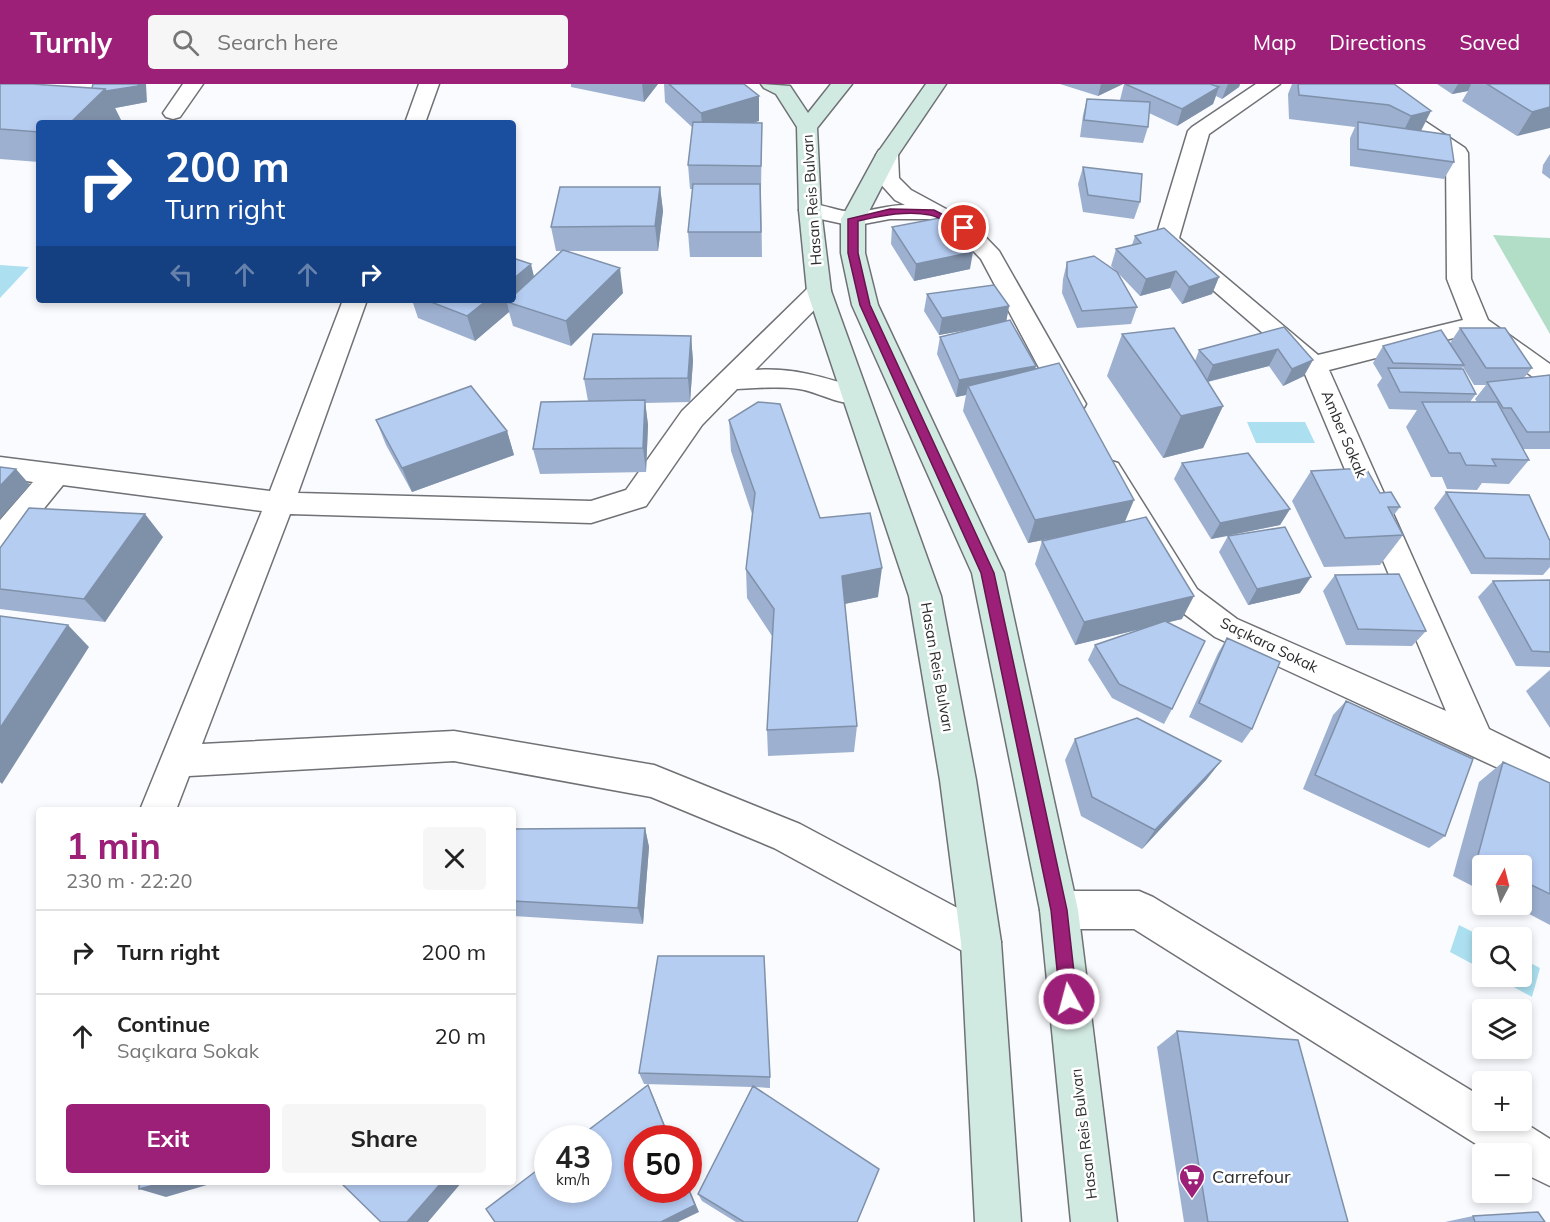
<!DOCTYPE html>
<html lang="en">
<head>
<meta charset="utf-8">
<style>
  body { margin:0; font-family:Mulish,sans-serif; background:#f6f6f6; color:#222; height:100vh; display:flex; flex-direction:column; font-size:22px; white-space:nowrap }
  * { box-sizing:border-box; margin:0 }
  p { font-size:20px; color:#767676 }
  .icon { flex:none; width:33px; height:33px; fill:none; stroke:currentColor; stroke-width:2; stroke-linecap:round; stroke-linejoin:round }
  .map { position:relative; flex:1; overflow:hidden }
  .drawer { position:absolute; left:36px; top:723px; width:480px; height:378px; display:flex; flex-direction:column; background:#fff; border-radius:6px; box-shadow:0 3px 9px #0003 }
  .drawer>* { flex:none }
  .guide { position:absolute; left:36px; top:36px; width:480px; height:183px; border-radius:6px; box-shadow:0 3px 9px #0003; background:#1a4fa0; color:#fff; overflow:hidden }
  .needle { width:39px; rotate:7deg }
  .tools { position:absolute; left:1472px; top:771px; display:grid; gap:12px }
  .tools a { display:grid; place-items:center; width:60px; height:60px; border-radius:6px; background:#fff; box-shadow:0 3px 9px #0003; font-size:30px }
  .speed { position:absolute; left:534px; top:1041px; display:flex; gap:12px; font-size:30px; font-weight:700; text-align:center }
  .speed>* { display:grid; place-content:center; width:78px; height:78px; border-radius:50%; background:#fff; box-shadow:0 3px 9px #0003; line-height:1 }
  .speed small { font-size:15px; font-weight:400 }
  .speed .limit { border:9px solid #d22; background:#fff; color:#111 }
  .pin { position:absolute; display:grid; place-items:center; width:51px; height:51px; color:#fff; margin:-26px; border:3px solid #fff; border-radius:50%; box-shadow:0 2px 6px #0007 }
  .me { position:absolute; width:66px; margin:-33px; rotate:353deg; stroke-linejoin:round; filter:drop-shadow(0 0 4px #0008) }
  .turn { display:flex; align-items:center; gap:21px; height:126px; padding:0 30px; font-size:27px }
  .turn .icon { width:78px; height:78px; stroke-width:2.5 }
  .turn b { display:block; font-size:42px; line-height:51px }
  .lanes { display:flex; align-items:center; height:57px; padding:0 30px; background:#0003; justify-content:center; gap:30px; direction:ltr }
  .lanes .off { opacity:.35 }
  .round { display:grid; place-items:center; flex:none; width:63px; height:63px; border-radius:6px; background:#f6f6f6 }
  .summary { display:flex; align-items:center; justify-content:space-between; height:102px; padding:0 30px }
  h1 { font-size:36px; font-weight:700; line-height:45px; color:#9c2077 }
  .cta { display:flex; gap:12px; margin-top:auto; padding:12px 30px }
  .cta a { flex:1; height:69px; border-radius:6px; background:#9c2077; color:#fff; font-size:24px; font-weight:700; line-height:69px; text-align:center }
  .cta a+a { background:#f6f6f6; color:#222 }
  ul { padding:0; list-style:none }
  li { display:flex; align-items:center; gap:18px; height:84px; padding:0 30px; border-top:2px solid #e0e0e0 }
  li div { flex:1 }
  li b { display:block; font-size:22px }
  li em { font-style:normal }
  header { display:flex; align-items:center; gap:36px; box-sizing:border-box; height:84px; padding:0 30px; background:#9c2077; color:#fff }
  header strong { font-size:28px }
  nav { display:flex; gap:33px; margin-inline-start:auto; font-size:21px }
  .search { width:420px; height:54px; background:#f6f6f6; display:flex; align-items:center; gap:15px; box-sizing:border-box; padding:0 21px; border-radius:6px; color:#767676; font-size:22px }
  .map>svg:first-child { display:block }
</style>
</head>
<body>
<header>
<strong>Turnly</strong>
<div class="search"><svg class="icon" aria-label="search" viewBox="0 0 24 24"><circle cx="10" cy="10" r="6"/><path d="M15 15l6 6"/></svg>Search here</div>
<nav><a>Map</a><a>Directions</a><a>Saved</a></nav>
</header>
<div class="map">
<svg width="1550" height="1138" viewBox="0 0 1550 1138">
  <rect width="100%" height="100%" fill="#fafbfe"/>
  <!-- green -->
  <path fill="#b2dec7" d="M1493,151L1550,154V250Z"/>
  <!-- water -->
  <path fill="#ace0f0" d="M0,181L29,183L0,214Z
    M1247,338H1305L1315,359H1256Z
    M1459,841L1483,853L1482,885L1450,868Z
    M1521,874L1540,884L1532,913L1495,893L1521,892Z"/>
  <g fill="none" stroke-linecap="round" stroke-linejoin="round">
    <defs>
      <path id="street" d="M183,0H203L180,33L173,35L166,33L163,29Z
        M419,0H439L425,39H405Z
        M1256,0H1280L1209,50L1179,154L1318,271L1463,236L1447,195L1446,71L1346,0H1369L1465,64L1468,69L1471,195L1488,236L1550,280V302L1541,299L1473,249L1329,286L1489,645L1550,675V708L1215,553L1175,523L1094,386L1098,379L1108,376L1118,379L1197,505L1237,535L1446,627L1302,283L1155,156L1188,47L1192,43Z
        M887,65L895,66L898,71L899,94L911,106L972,139L999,167L1086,320L1082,327L1072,329L1062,327L981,175L956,149L930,135H890L853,142L802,131L799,126L802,121C819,117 836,128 853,128C870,128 887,121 905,121L895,116L877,96L876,71L879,66Z
        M819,199L828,202L831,207L828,212L755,286C795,283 826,294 864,306L868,312L864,318C842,324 820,308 799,305C778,302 757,304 737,305L702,341L646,422L591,439L290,430L202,660L454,647L654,681L800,740L995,844L1001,858L995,872L981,877L774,764L651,713L454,677L189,692L176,726H140L262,427L63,401L11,465L0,468V436L33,398L0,393V373L270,407L343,216H367L298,409L591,417L626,406L682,327L810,202Z
        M1059,807H1139L1153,813L1482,1013V1036H1520L1550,1055V1102L1521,1088V1070H1492L1134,845H1059L1045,839L1040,826L1045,813Z"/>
      <path id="secondary" d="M761,0L790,2L808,29L831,0H852L817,44L821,126L831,207L941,512L976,696L1001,858L1021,1138H975L961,858L940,696L909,512L807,207L799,126L797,43L776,10L764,4Z
        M926,0H946L898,71L865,135V169L878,221L1004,489L1078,826L1117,1138H1071L1040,826L972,489L852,221L841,169V135L876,71Z"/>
    </defs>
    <!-- street casing -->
    <use href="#street" stroke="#6f7175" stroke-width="3"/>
    <!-- secondary casing -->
    <use href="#secondary" stroke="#6f7175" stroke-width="3"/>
    <!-- street -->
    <use href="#street" fill="#fff" fill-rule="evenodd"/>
    <!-- secondary -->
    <use href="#secondary" fill="#d1eae1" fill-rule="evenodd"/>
  </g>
  <!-- wall -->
  <path fill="#9db0d0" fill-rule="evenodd" d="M0,0L147,18L115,24L121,36L118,39H39V78L0,75Z
    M571,0H658L644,18L571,3Z
    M664,0H744L759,12V37L751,39H762L761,107L762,173H690L688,148L693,105H690L688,81L693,44L665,18Z
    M1060,0H1123L1098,12Z
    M1124,0H1240L1239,3L1222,15L1216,12L1213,20L1177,42L1149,29L1148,43L1143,59L1080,53L1083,31L1087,15L1120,16Z
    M1292,0H1394L1421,47L1454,78L1444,95L1350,82V54L1355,43L1289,35L1288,10Z
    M1437,0H1550L1517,52L1462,17L1468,7L1452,10Z
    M1550,70V95L1542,89L1543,81Z
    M1083,83L1140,118L1134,135L1083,128L1078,100Z
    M660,103L663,127L658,167H568L623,209L571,262L513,242L509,228L475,257L418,234L412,216H513L534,192L561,167H556L551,143Z
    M892,143L970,185L914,197L891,160Z
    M1135,152L1219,193L1212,210L1182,220L1170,204L1140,212L1118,189L1137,223L1131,240L1077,244L1062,209L1063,195L1067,178L1116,187L1111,182L1116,165L1132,161Z
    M927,210L1009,222L1006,237L1036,285L1182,535L1168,538L1172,625L1164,640L1112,614L1088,576L1095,561L1144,544L1075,561L1035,480L1042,457L1063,452L1028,459L963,327L966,311L956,313L937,270L940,253L976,244L939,251L924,227Z
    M1284,243L1304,292L1283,302L1269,282L1208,298L1223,322L1203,364L1163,374L1107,292L1122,250L1195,277L1199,266Z
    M1460,244L1532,284L1524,294L1550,291V365H1523L1529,376L1509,400L1482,399L1477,406L1447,405L1442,393H1431L1406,343L1417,326L1389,325L1377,301L1382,294L1373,279L1383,262L1450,259ZM1463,283L1474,301H1486L1475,315L1477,318H1470L1476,310L1461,285Z
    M691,252L693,277L690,318L645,319L648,341L646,388L540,390L533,365L588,317L584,295Z
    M376,336L507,347L514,371L412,408L386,361Z
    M729,336L820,434L878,513L845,520L857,642L854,668L768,672L767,646L772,552L747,514L746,485L752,430L731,367Z
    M1182,379L1290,425L1280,441L1231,451L1300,509L1248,521L1219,468L1228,452L1211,455L1174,395Z
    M1311,387L1380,409L1400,423L1393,432L1403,451L1380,481L1324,483L1292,417Z
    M1446,408L1550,457V483L1543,491L1471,490L1434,424Z
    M163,453L105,538L0,525V464Z
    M1335,491L1426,547L1412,562L1346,561L1323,507Z
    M1550,496V583L1516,582L1478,513L1493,497Z
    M1227,554L1252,645L1242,659L1189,633L1218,569Z
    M1550,586V644L1526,607Z
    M1346,617L1445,752L1429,764L1303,705L1333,631Z
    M1075,655L1221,677L1206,696L1142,765L1081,732L1065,676Z
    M1503,678L1550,699V841L1510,820H1521V782H1482V807L1453,792L1479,698Z
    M645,744L649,763L643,840L513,832V745Z
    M1177,947L1348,1138H1184L1157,963Z
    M639,989L770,993V1004L755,1003L857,1138H736L702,1117L698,1110L752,1003L644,1000Z
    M1473,1132L1545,1138H1445Z"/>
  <!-- shaded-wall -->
  <path fill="#7f90a9" d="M138,0H146L147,18L115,24L121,36L118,39H70L105,5Z
    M642,0H658L644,18Z
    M1101,0H1123L1098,12Z
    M1228,0H1240L1239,3L1222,15Z
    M1458,0H1471L1468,7L1452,10Z
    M1219,3L1213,20L1177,42L1182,25Z
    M759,12V37L703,54L701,29Z
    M1550,23V44L1517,52L1532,28Z
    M1431,27L1419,51L1399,56L1411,32Z
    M660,103L663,127L658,167L655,142Z
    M973,168L970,185L914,197L916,180Z
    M531,180L537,205L517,221L507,218L509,228L475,257L467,232L487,216H513V195Z
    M620,184L623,209L571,262L566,237Z
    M1176,187L1170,204L1140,212L1146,195Z
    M1219,193L1212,210L1182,220L1189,203Z
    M1009,222L1006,239L939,251L942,234Z
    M691,252L693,277L690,318L688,294Z
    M1278,265L1269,282L1206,298L1213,281Z
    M1313,276L1304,292L1283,302L1292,285Z
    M1036,282L1032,299L968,302L966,311L956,313L959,296Z
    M645,316L648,341L646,388L643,364Z
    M1223,322L1203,364L1163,374L1181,332Z
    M507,347L514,371L412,408L402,384Z
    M16,385L30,401L0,435V402Z
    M1134,416L1124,440L1028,459L1035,436Z
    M1290,425L1280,441L1211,455L1220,439Z
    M145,430L163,453L105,538L84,515Z
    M882,484L878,513L839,521L842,492Z
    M1311,493L1300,509L1248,521L1257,505Z
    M1194,512L1182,535L1075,561L1084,538Z
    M68,541L89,563L2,700L0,698V644Z
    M1221,677L1206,696L1142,765L1155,746Z
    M645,744L649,763L643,840L638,824Z
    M648,1001L653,1012L670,1054H669Z
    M166,1098H217L166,1113L139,1105Z
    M442,1098H462L428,1138H407Z
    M688,1102L699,1128L678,1138H661L688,1104Z"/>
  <!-- building -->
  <path fill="#b6cdf2" stroke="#7f90a9" stroke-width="1.5" d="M0,0H32L105,5L70,39H39V48L0,45Z
    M93,0H138V2L106,7L105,5L92,4Z
    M669,0H744L759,12L701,29Z
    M1125,0H1210L1219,3L1182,25Z
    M1298,0H1394L1431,27L1411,32L1389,21L1299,11Z
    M1487,0H1550V23L1532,28Z
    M1087,15L1150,18L1148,43L1084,36Z
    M693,38L762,39L761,82L688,81Z
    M1358,38L1450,51L1454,78L1358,65Z
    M1083,83L1142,90L1140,118L1088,111Z
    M693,100H760L761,148H688Z
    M560,103H660L655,142L551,143Z
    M950,132L973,168L916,180L892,143Z
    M1164,144L1219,193L1189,203L1176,187L1146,195L1116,165L1141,159L1135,152Z
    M563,166L620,184L566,237L507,218L508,216H513V212Z
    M1094,172L1117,188L1137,223L1082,227L1067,192V178Z
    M513,174L531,180L513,195Z
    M994,201L1009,222L942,234L927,210Z
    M426,216H487L467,232Z
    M1010,236L1036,282L959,296L940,253Z
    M1284,243L1313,276L1292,285L1278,265L1213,281L1199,266Z
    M1174,244L1223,322L1181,332L1122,250Z
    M1460,244H1505L1532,284H1486Z
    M1441,246L1464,281L1393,279L1383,262Z
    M593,250L691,252L688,294L584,295Z
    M1059,279L1134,416L1035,436L968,302Z
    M1388,284L1463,285L1476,310L1400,308Z
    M1550,291V348H1527L1511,324H1503L1487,298Z
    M471,302L507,347L402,384L376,336Z
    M645,316L643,364L533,365L541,318Z
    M758,318L780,320L820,434L870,429L882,484L842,492L857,642L767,646L774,525L746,485L755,409L729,336Z
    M1422,318H1497L1529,376L1492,375L1496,382L1466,381L1460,369H1449Z
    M1248,369L1290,425L1220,439L1182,379Z
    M0,383L16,385L0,402Z
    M1366,384L1380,409L1391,408L1400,423H1388L1403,451L1345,454L1311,387Z
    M1446,408L1529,411L1550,457V475L1485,474Z
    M29,424L145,430L84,515L0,505V464Z
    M1146,433L1194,512L1084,538L1042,457Z
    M1285,443L1311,493L1257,505L1228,452Z
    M1399,490L1426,547L1358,545L1335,491Z
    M1550,496V568L1532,567L1493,497Z
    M0,532L68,541L0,644Z
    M1165,537L1205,557L1172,625L1119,600L1095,561Z
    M1227,554L1280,578L1252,645L1199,619Z
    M1346,617L1473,675L1445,752L1315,691Z
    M1137,634L1221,677L1155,746L1092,713L1075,655Z
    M1503,678L1550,699V810L1521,796V782H1492L1477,775Z
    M645,744L638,824L513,817V745Z
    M658,872H764L770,993L639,989Z
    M1177,947L1298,956L1348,1138H1208Z
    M648,1001L669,1054H638V1106H688V1104L695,1121L661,1138H495L486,1125L548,1078V1106H598V1054H578Z
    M753,1002L879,1085L857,1138H744L698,1110Z
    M139,1098H166L139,1105Z
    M340,1098H442L407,1138H381Z
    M1538,1128L1545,1138H1475L1473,1132Z"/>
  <!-- route -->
  <path fill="#9c2077" stroke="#65154d" stroke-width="1.5" d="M890,125L934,126L969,144L961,146C951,141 940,133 930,131C907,126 881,132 858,137V169L870,221L994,489L1067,826L1077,915L1075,921L1069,923L1063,921L1060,915L1051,826L981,489L860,221L848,169V135Z"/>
  <!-- icons -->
  <defs>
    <symbol id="supermarket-pin" viewBox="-11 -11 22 30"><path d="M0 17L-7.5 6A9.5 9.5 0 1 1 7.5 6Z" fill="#9c2077" stroke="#fff"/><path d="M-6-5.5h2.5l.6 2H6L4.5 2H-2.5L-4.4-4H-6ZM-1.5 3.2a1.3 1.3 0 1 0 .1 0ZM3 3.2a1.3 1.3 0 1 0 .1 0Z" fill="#fff"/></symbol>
  </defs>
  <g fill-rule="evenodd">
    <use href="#supermarket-pin" x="1177" y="1078" width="30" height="40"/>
  </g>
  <g text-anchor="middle" stroke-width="5" stroke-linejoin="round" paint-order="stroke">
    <!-- street labels -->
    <g font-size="15" fill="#2c2d2e" stroke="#fff">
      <text transform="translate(812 116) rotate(-94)" y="5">Hasan Reis Bulvarı</text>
      <text transform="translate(1344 350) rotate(67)" y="5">Amber Sokak</text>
      <text transform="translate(1269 561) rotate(26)" y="5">Saçıkara Sokak</text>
      <text transform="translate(937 583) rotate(80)" y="5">Hasan Reis Bulvarı</text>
      <text transform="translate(1084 1050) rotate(-97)" y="5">Hasan Reis Bulvarı</text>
    </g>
    <!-- near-poi labels -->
    <g font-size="18" fill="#2c2d2e" stroke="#fff" text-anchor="start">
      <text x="1212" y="1099">Carrefour</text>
    </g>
  </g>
</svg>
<div class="tools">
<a><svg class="needle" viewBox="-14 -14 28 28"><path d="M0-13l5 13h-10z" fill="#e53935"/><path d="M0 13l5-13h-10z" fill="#767676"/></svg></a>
<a><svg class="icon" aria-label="search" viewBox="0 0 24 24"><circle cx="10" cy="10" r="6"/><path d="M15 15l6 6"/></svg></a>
<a><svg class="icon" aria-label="layers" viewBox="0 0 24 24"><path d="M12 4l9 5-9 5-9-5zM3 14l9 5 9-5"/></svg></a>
<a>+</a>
<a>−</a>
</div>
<div class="speed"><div>43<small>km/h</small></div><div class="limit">50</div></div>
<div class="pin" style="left:964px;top:144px;background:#d93025"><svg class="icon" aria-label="arrive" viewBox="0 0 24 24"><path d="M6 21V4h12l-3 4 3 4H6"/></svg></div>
<svg class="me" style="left:1069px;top:915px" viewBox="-20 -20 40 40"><circle r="17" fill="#9c2077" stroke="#fff" stroke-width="3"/><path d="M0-11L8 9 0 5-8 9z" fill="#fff"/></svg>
<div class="guide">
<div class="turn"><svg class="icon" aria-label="right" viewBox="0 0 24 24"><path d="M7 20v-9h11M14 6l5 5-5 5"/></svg><div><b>200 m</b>Turn right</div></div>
<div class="lanes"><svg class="icon off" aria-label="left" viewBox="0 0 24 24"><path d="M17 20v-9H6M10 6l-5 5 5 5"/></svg><svg class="icon off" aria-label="ahead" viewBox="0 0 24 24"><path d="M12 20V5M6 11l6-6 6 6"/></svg><svg class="icon off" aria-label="ahead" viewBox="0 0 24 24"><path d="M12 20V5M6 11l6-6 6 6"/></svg><svg class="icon" aria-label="right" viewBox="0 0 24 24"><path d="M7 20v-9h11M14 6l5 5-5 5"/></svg></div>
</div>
<section class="drawer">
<div class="summary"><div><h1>1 min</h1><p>230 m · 22:20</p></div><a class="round"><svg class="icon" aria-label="close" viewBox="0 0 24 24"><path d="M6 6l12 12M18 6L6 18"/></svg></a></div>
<ul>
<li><svg class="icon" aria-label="right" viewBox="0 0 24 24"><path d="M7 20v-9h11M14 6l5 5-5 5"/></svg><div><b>Turn right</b></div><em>200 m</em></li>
<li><svg class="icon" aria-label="ahead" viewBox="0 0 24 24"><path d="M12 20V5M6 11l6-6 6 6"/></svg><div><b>Continue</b><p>Saçıkara Sokak</p></div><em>20 m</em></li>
</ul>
<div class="cta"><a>Exit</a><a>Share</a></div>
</section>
</div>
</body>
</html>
